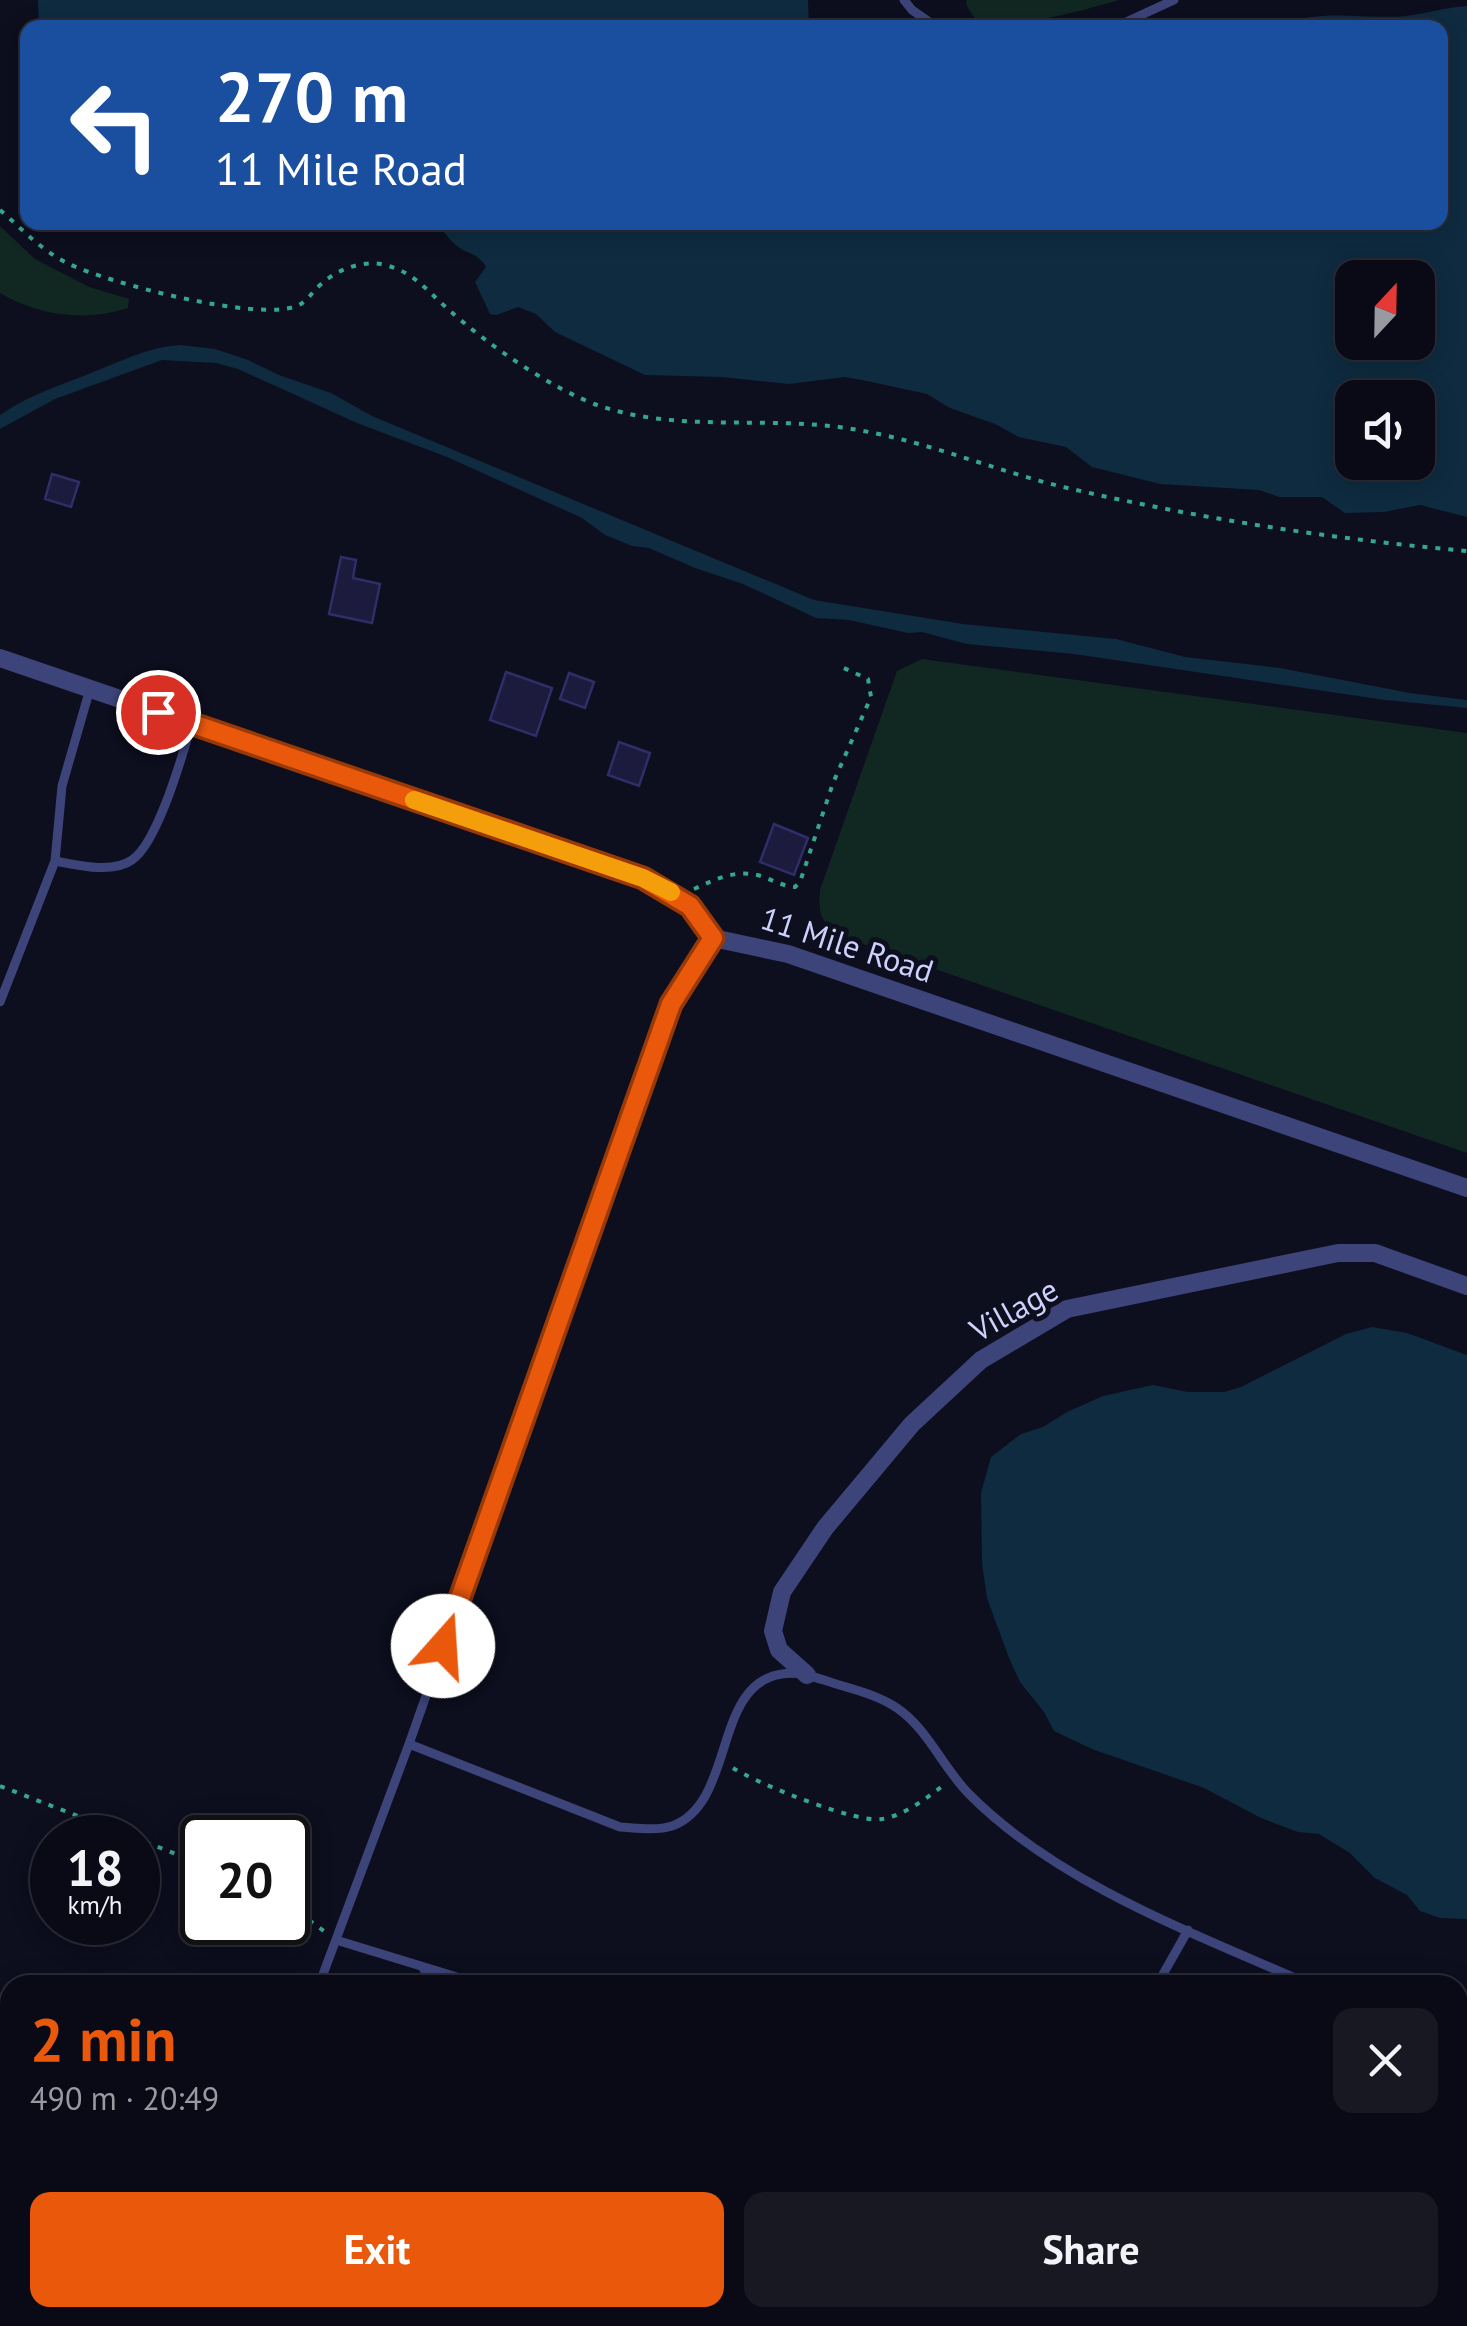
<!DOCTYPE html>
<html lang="en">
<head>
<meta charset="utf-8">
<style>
  body { margin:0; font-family:"PT Sans",sans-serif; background:#181823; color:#f1f3f6; height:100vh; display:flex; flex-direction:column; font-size:38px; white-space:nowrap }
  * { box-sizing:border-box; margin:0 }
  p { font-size:32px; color:#999aa1 }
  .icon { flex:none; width:55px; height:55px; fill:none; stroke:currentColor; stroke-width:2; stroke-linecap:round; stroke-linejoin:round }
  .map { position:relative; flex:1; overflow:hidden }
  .sheet { position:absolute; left:0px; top:1975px; width:1468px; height:352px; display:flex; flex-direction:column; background:#0a0a16; border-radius:30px 30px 0 0; box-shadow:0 5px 25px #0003,0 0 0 2px #2a2b35 }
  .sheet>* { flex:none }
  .guide { position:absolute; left:20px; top:20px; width:1428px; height:210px; border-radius:20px; box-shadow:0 5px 25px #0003,0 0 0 2px #2a2b35; background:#1a4fa0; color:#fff; overflow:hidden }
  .needle { width:65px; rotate:22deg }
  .buttons { position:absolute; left:1335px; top:260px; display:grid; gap:20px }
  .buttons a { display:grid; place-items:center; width:100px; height:100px; border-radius:20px; background:#0a0a16; box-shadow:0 5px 25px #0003,0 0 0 2px #2a2b35; font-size:50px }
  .speed { position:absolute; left:30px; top:1815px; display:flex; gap:20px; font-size:50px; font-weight:700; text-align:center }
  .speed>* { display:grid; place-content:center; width:130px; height:130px; border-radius:50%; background:#0a0a16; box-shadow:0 5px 25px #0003,0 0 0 2px #2a2b35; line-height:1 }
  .speed small { font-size:25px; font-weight:400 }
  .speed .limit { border:5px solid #111; border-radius:15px; background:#fff; color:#111 }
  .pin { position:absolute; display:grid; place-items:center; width:85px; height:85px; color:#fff; margin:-42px; border:5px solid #fff; border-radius:50%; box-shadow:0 2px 10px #0007 }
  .me { position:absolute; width:110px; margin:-55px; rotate:19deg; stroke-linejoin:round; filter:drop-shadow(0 0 8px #0008) }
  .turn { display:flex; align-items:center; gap:35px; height:210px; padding:0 30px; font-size:45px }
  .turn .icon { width:130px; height:130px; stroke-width:2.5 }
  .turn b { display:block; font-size:70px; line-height:85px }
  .round { display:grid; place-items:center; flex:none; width:105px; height:105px; border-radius:20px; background:#181823 }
  .head { display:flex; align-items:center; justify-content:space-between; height:170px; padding:0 30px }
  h1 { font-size:60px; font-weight:700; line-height:75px; color:#ea580c }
  .action { display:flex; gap:20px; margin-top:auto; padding:20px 30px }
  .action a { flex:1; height:115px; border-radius:20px; background:#ea580c; color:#fff; font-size:40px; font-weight:700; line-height:115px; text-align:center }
  .action a+a { background:#181823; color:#f1f3f6 }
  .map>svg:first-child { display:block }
</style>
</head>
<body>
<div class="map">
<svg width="1467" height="2326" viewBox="0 0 1467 2326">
  <rect width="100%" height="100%" fill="#0d0e1e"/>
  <!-- green -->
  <path fill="#112722" d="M967,0H1119C1092,8 999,35 975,18C971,14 969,9 966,4Z
    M0,226L35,259L89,287L129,299L128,308C85,322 39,316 0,293Z
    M922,659L1467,733V1153L837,935C820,921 818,911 820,890L897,671Z
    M1324,2318H1423L1442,2326H1303Z"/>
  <!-- water -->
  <path fill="#0f2b40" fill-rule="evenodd" d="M38,0H808L809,27L39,28Z
    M1467,6V517L1420,505L1384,512L1345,513L1322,497H1279L1259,490L1160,484L1092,467L1066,447L1019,437L995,424L950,408L927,394L867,381L845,377L789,384L722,377L645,375L555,332L536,314L518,307L497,315L490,314L475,282L486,267C478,253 469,255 457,246C446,238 445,228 431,223L1440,222V28L1281,27C1312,7 1369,20 1405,16C1426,14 1446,7 1467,6ZM1352,278H1418V342H1352ZM1352,398H1418V462H1352Z
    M180,345L215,349L248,360L279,375L331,393L372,416L814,600L963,624L1116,639L1185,657L1280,668L1410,693L1467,700V708L1385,700L1074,654L967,644L922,632L908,633L849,620L816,618L743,584L695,568L649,548L632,546L605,535L582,518L447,457L357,423L238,369L216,363L162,360L55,399L0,429V415C30,394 62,385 96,371C124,360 149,347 180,345Z
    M1372,1327L1407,1333L1467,1355V1919L1440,1918L1420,1911L1407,1895L1375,1878L1350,1853L1319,1834L1298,1832L1261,1818L1204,1788L1092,1749L1054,1731L1044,1712L1020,1682L1009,1658L987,1598L982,1563L981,1493L991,1457L1021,1434L1043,1427L1067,1412L1103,1396L1153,1385L1188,1392H1224L1241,1387L1346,1334Z
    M420,2318H920L921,2326H412Z"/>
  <!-- building -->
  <path fill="#1c1b3d" stroke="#2f2e68" stroke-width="2.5" d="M52,474L79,482L71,507L45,499Z
    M341,557L356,560L353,578L380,584L372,623L329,614Z
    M506,672L552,688L536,736L490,720Z
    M569,673L594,682L585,708L560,699Z
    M619,742L650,753L639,786L608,775Z
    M774,824L808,838L794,875L760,862Z"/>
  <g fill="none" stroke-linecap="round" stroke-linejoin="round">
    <!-- path -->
    <path stroke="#35a88c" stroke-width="4" stroke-dasharray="5 8" stroke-linecap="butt" d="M0,210C22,229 41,250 67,263C108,283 256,322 297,306C308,301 311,293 320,285C336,270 363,259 385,265C414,272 427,291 448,309C485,343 553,390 600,406C683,434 773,414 858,430C928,442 994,470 1063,487C1196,518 1331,539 1467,551
      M694,889C718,878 738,868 764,877C774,881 783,886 795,887L800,882L833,783L871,697L868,679L837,665
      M733,1768C756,1783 857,1824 882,1819C905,1815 925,1799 944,1785
      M0,1786L202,1864
      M288,1905L324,1931"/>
    <!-- lane -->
    <path stroke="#3c447a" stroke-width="9" d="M904,0L912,10L938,28
      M1113,28L1174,0
      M55,861C77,865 112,874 132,860C158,843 183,753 192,723
      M0,1002L55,861L62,786L90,689
      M409,1744L620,1827C637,1828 656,1831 672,1826C736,1803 712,1684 782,1674C800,1671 817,1678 833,1683C855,1690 878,1695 897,1708C928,1729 943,1768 969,1794C1058,1884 1198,1935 1311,1985
      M336,1940L483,1985
      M423,1968L435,1985
      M319,1985L409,1744L657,1043L671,1004L713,938
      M1157,1985L1188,1930
      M1458,2030H1467
      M1458,2295L1467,2298
      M1047,2318V2326
      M191,2326L195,2318
      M264,2326L268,2318"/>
    <!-- street -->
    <path stroke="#3c447a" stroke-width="18" d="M0,658L643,878L690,906L713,938L788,954L1467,1188
      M807,1675L779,1650L773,1631L782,1592L825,1528L912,1424L981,1360L1067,1309L1338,1253H1375L1467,1286"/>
  </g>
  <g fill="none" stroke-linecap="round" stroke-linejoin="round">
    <defs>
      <path id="route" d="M158,712L643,878L690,906L713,938L671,1004L443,1646"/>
    </defs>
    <!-- route casing -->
    <use href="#route" stroke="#983908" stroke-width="25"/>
    <!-- route -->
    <use href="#route" stroke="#ea580c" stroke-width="18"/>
    <!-- slow -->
    <path stroke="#f59e0b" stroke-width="18" d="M414,800L643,878L671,892"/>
  </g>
  <g text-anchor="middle" stroke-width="10" stroke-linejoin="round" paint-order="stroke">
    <!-- street labels -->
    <g font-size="32" fill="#cdd1fc" stroke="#0d0e1e">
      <text transform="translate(847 945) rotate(18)" y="11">11 Mile Road</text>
      <text transform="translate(1014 1310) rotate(-29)" y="11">Village</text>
    </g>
  </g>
</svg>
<div class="buttons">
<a><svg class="needle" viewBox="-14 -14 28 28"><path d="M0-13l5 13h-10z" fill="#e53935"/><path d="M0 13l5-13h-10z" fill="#999aa1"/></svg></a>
<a><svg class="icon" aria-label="sound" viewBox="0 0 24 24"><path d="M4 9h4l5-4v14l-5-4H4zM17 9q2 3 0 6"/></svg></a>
</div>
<div class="speed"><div>18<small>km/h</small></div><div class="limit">20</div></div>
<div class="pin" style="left:158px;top:712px;background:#d93025"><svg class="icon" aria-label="arrive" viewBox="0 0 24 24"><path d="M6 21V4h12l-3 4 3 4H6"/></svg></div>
<svg class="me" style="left:443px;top:1646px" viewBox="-20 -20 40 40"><circle r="19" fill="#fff"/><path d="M0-13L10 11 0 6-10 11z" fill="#ea580c"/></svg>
<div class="guide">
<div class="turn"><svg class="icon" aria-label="left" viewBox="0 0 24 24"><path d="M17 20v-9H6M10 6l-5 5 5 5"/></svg><div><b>270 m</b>11 Mile Road</div></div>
</div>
<section class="sheet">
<div class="head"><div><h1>2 min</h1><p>490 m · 20:49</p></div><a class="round"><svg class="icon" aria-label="close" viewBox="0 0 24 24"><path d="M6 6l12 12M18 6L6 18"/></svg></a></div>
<div class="action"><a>Exit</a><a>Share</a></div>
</section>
</div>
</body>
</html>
